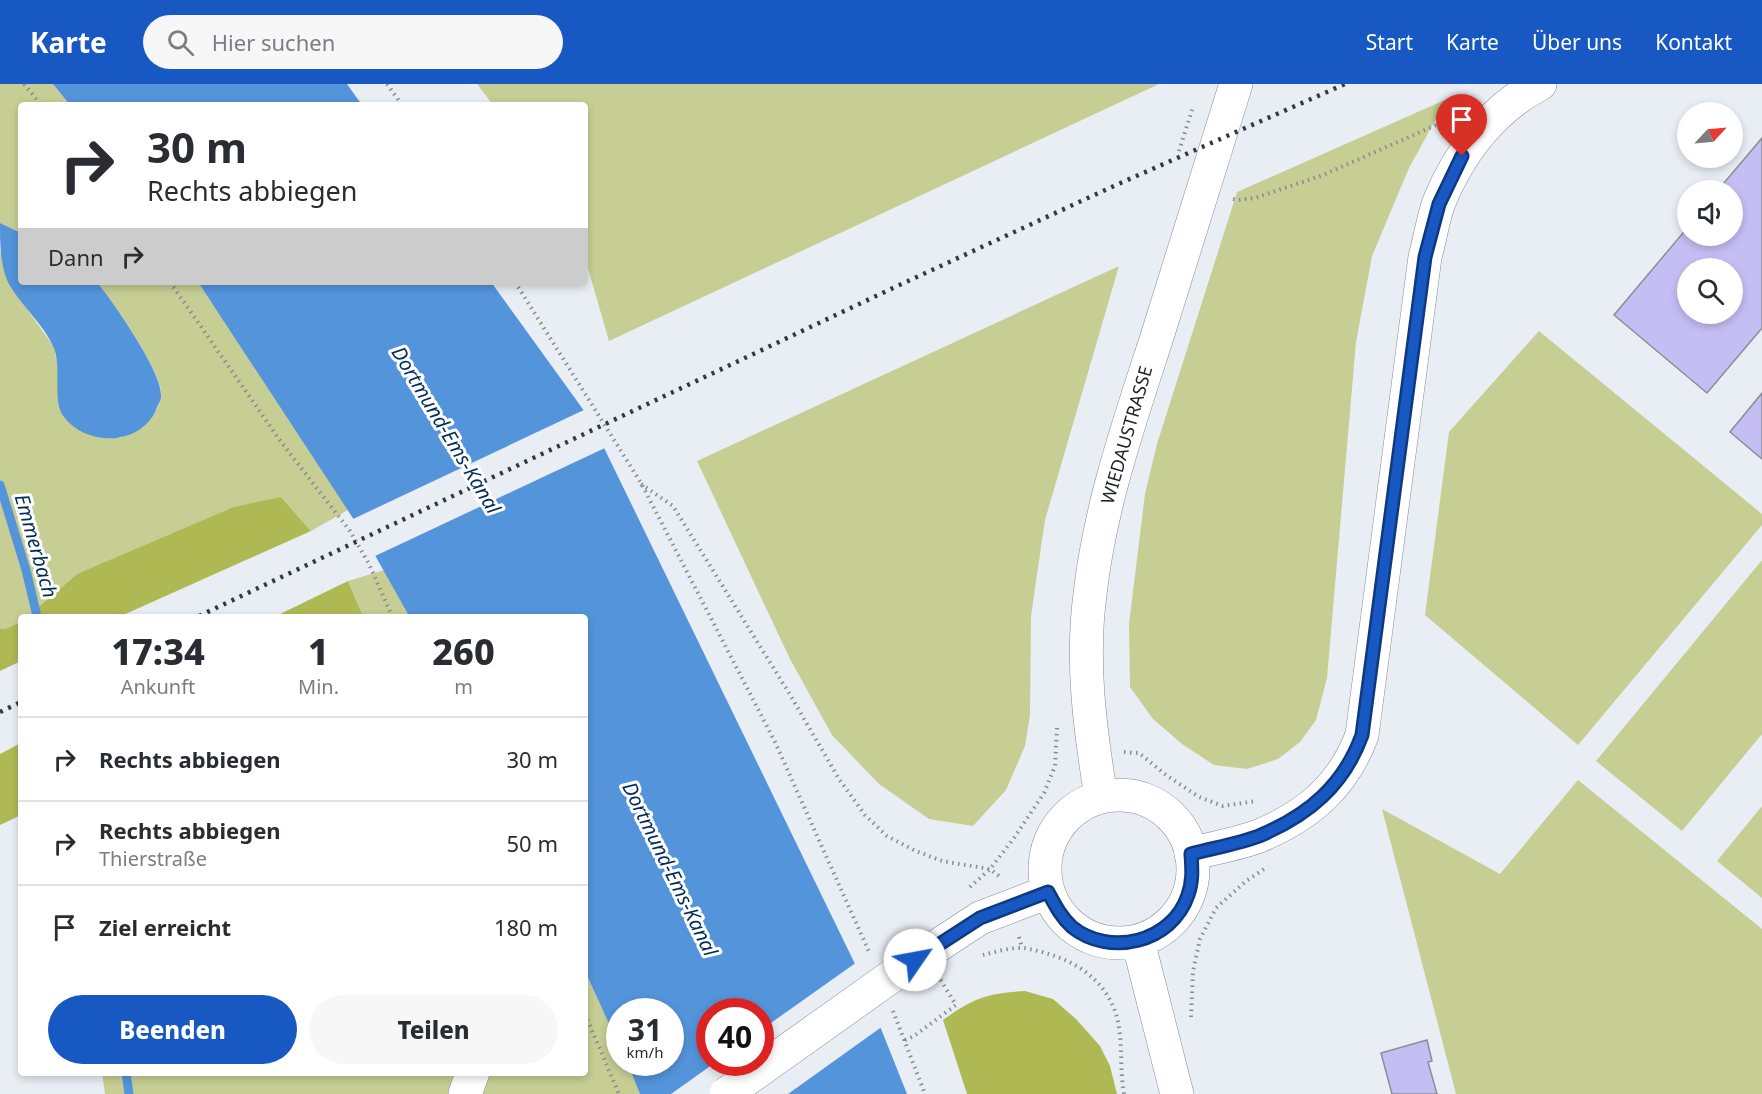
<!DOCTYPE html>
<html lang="de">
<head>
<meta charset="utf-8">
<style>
  body { margin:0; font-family:"Noto Sans",sans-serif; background:#f7f7f7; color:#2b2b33; height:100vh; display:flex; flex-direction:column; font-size:22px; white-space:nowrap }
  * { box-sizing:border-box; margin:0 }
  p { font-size:20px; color:#7c7c81 }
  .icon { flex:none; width:33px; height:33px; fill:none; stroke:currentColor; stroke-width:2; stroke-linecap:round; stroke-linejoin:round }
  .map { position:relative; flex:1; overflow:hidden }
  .details { position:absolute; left:18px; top:530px; width:570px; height:462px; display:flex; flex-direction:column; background:#fff; border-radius:6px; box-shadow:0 3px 9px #0003 }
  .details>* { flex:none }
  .banner { position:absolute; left:18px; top:18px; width:570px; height:183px; border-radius:6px; box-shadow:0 3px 9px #0003; background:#fff; color:#2b2b33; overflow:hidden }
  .needle { width:39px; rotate:64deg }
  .tools { position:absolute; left:1677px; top:18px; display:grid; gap:12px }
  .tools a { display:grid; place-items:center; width:66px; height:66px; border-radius:50%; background:#fff; box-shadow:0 3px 9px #0003; font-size:30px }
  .speed { position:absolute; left:606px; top:914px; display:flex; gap:12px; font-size:30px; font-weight:700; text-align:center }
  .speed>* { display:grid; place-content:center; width:78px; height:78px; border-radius:50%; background:#fff; box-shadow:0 3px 9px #0003; line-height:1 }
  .speed small { font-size:15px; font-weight:400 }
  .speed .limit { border:9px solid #d22; background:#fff; color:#111 }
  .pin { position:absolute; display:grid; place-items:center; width:51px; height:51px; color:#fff; margin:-62px -26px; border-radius:50% 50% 50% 0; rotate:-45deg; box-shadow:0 0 6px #0007 }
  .pin .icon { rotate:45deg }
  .me { position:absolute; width:66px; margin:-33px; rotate:57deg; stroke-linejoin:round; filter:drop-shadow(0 0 4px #0008) }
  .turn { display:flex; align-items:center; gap:21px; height:126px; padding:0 30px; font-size:27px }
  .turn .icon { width:78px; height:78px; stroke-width:2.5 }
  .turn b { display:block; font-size:42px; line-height:51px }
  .then { display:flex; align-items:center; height:57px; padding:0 30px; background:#0003; gap:12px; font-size:22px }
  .eta { display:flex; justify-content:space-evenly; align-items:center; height:102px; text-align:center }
  .eta b { font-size:36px; font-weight:800; line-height:42px }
  .cta { display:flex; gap:12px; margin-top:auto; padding:12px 30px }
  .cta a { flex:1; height:69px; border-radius:36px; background:#1758c3; color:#fff; font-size:24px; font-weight:800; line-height:69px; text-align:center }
  .cta a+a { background:#f7f7f7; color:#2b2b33 }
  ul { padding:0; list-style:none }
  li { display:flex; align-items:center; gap:18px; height:84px; padding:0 30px; border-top:2px solid #e1e1e2 }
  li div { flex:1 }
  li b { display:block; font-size:22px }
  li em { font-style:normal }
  header { display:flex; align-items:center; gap:36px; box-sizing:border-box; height:84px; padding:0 30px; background:#1758c3; color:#fff }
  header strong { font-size:28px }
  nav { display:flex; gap:33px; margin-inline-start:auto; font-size:21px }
  .search { width:420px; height:54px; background:#f7f7f7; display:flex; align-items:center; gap:15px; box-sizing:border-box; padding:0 21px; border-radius:33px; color:#7c7c81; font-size:22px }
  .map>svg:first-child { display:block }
</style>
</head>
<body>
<header>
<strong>Karte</strong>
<div class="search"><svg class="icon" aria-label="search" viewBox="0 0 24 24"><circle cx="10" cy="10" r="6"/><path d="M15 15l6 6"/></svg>Hier suchen</div>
<nav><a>Start</a><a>Karte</a><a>Über uns</a><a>Kontakt</a></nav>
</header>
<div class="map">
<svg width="1762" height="1010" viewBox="0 0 1762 1010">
  <rect width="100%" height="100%" fill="#e9eef5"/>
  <!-- green -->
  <path fill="#c6ce94" d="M0,0H53L70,21H21V149L0,139Z
    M477,0H1159L609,257L585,174V21H493Z
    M1447,15L1409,84L1372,172L1356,258L1327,594L1316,636L1300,658L1278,675L1247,685L1214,681L1182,660L1153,635L1130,603L1129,540L1145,410L1157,360L1237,108Z
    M0,166L10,201L54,263L58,283L59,319L120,354C139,346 155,336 161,314C166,292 112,217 97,198H198L348,426L311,447L281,413L77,490L28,532H21V538L5,545H0Z
    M1119,182L1045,436L1031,532L1030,631L1025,662L1006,706L973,742L929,735L879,700L832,651L790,575L697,377Z
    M1539,247L1762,430V441L1578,661L1425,531L1449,348Z
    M1762,476V650L1682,747L1596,677Z
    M384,486L409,532H363L348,497Z
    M1578,696L1762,845V1010H1456L1382,725L1500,790Z
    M1762,722V814L1717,777Z
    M585,887L619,962L620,978H627L640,1010H105L102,989L585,988Z"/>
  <!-- forest -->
  <path fill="#afb954" d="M281,413L311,447L121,532H28L77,490L234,423Z
    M348,497L363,532H276Z
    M21,538V577L0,587V545H5Z
    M21,659V731L0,741V670Z
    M1025,907L1053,915L1076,935L1100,962L1110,982L1117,1010H967L943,936C973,914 988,909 1025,907Z"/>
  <!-- water -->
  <path fill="#5494db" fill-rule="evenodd" d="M53,0H347L362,21H70Z
    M0,139L21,149V198H97C113,218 164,290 161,313C161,317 157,322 156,326C140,362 87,363 64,333C51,316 63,283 53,262C43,240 23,223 10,202C0,184 0,160 0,139Z
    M198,198H491L590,335L856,882L907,1010H640L627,978H670V927H620L619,962L585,887V532H409L362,448ZM710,927H760V978H710Z"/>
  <!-- pier -->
  <path fill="#e9eef5" d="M586,325L607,363L373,473L351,436Z
    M857,878L883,942L788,1010H671L716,978H760L761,946Z"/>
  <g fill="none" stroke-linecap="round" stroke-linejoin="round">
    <!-- stream -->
    <path stroke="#5494db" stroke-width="9" d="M0,401L26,486L37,532
      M126,988L129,1010"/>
  </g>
  <!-- building -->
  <path fill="#c5bef4" stroke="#8e8d95" stroke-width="1.5" fill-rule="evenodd" d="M1762,54V244L1707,309L1614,231L1688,143V152H1732V106H1718ZM1688,184H1732V230H1688Z
    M1762,309V375L1730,348Z
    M1427,956L1432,977L1428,978L1437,1010H1392L1381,969Z"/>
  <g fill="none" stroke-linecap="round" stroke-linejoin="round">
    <defs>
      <path id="minor" d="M1191,770C1213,764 1238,760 1259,752C1309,731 1343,702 1362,651L1425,173C1430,155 1433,135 1439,118C1459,69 1492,25 1540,0
        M465,1010L473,988"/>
      <path id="tertiary" d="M899,887L980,834L1048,808"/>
      <path id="secondary" d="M1045 785a74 74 0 1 1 148 0a74 74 0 1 1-148 0Z
        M1101,713C1090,645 1081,579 1090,510C1100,422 1129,339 1156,256C1183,170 1210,85 1236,0
        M1138,857L1177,1010"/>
    </defs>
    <!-- minor casing -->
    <use href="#minor" stroke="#878b92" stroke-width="34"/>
    <!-- tertiary casing -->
    <use href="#tertiary" stroke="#878b92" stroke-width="34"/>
    <!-- secondary casing -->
    <use href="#secondary" stroke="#878b92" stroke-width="34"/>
    <!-- path -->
    <path stroke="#888b91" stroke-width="4" stroke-dasharray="1.5 4.5" stroke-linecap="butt" d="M24,0L41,21
      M387,0L402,21
      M1179,67L1193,23
      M1233,115L1238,116L1255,114L1323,91L1452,34
      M170,198L281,358L350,447L369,480L392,532
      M515,198L641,399L775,658L870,870
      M641,400L673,422L789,609L839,695L865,731L887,752L916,767L942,777L990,785L999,792
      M1124,668L1139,669L1166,691L1199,713L1223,722L1256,717
      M970,803L990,785L1014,754L1044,709L1055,682L1057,644
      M1019,853L1022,864
      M983,871C994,868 1012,863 1024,864C1063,871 1100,887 1115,927C1124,952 1119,983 1124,1010
      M893,927L925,1010
      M585,930L619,1010
      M1191,933L1193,887L1200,855L1216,824L1245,798L1264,785
      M905,956L914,952L956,921L940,895"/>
    <!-- minor -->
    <use href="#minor" stroke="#fff" stroke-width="33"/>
    <!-- tertiary -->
    <use href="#tertiary" stroke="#fff" stroke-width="33"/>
    <!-- secondary -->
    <use href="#secondary" stroke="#fff" stroke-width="33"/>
    <!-- rail -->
    <path stroke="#36393c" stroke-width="4.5" stroke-dasharray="3 6" stroke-linecap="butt" d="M199,532L893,204L1116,101L1345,0
      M0,628L21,618"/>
    <defs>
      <path id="tertiary-bridge" d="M726,1010L899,887"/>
    </defs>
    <!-- tertiary-bridge casing -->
    <use href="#tertiary-bridge" stroke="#878b92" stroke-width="34" stroke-linecap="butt"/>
    <!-- tertiary-bridge -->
    <use href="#tertiary-bridge" stroke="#fff" stroke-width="33"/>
  </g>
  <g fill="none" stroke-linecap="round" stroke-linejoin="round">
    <defs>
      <path id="route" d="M915,876L980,834L1048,808C1055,821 1061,833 1072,843C1109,873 1172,859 1188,811C1193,797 1192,785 1191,770C1213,764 1238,760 1259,752C1309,731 1344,701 1362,651L1425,173L1439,120L1462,72"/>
    </defs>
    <!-- route casing -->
    <use href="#route" stroke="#0f397f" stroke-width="15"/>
    <!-- route -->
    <use href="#route" stroke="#1758c3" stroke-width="10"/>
  </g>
  <g text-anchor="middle" stroke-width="6" stroke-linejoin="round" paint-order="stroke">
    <!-- street labels -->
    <g font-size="18" fill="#212326" stroke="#fff">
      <text transform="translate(1127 351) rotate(-74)" y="6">WIEDAUSTRASSE</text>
    </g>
    <!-- water labels -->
    <g font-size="20" font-style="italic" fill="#002c59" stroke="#fff">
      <text transform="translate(446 346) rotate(59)" y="7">Dortmund-Ems-Kanal</text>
      <text transform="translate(36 462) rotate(74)" y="7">Emmerbach</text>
      <text transform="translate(670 785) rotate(64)" y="7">Dortmund-Ems-Kanal</text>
    </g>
  </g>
</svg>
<div class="tools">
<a><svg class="needle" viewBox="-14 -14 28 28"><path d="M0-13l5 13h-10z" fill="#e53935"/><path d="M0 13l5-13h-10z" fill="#7c7c81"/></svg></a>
<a><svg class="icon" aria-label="sound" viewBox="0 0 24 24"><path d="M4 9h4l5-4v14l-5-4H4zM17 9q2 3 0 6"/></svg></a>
<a><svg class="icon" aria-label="search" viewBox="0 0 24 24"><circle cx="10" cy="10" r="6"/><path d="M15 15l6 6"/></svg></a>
</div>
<div class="speed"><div>31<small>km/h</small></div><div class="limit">40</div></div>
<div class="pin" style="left:1462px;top:72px;background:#d93025"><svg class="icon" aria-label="arrive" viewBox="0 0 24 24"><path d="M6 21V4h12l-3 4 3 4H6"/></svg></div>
<svg class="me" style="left:915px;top:876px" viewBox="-20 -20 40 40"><circle r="19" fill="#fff"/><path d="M0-13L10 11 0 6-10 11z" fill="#1758c3"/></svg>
<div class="banner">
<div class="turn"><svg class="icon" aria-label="right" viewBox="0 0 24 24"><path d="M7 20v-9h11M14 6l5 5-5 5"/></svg><div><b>30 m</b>Rechts abbiegen</div></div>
<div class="then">Dann<svg class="icon" aria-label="right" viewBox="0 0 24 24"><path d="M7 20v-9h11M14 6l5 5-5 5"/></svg></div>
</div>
<section class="details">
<div class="eta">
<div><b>17:34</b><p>Ankunft</p></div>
<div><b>1</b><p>Min.</p></div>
<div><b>260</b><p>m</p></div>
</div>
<ul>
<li><svg class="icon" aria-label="right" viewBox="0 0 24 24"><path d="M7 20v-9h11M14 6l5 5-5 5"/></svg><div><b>Rechts abbiegen</b></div><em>30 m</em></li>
<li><svg class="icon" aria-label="right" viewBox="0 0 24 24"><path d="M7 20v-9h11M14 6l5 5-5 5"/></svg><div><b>Rechts abbiegen</b><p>Thierstraße</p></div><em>50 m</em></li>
<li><svg class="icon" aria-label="arrive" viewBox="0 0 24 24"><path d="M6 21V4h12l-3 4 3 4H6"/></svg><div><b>Ziel erreicht</b></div><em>180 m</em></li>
</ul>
<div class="cta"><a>Beenden</a><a>Teilen</a></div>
</section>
</div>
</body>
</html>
